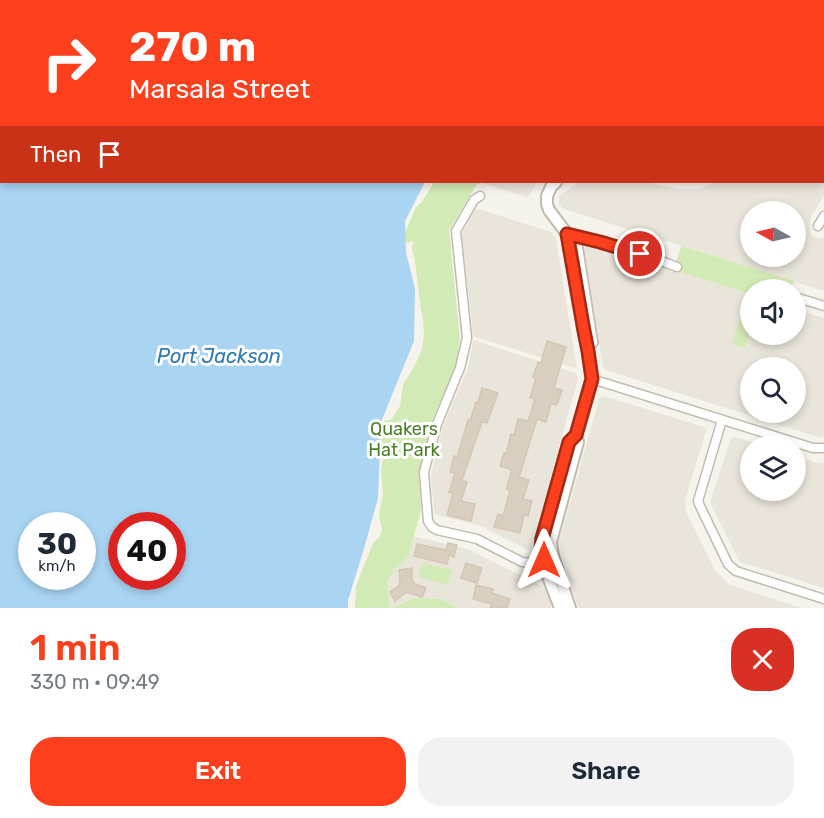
<!DOCTYPE html>
<html lang="en">
<head>
<meta charset="utf-8">
<style>
  body { margin:0; font-family:Rubik,sans-serif; background:#f2f2f3; color:#1f2937; height:100vh; display:flex; flex-direction:column; font-size:22px; white-space:nowrap }
  * { box-sizing:border-box; margin:0 }
  p { font-size:20px; color:#747a83 }
  .icon { flex:none; width:33px; height:33px; fill:none; stroke:currentColor; stroke-width:2; stroke-linecap:round; stroke-linejoin:round }
  .map { position:relative; height:608px; overflow:hidden }
  .details { display:flex; flex-direction:column; background:#fff; flex:1 }
  .details>* { flex:none }
  .guide { position:absolute; left:0px; top:0px; width:825px; height:183px; box-shadow:0 3px 9px #0003; background:#fc3f1d; color:#fff; overflow:hidden }
  .needle { width:39px; rotate:278deg }
  .controls { position:absolute; left:740px; top:201px; display:grid; gap:12px }
  .controls a { display:grid; place-items:center; width:66px; height:66px; border-radius:50%; background:#fff; box-shadow:0 3px 9px #0003; font-size:30px }
  .speed { position:absolute; left:18px; top:512px; display:flex; gap:12px; font-size:30px; font-weight:700; text-align:center }
  .speed>* { display:grid; place-content:center; width:78px; height:78px; border-radius:50%; background:#fff; box-shadow:0 3px 9px #0003; line-height:1 }
  .speed small { font-size:15px; font-weight:400 }
  .speed .limit { border:9px solid #d22; background:#fff; color:#111 }
  .pin { position:absolute; display:grid; place-items:center; width:51px; height:51px; color:#fff; margin:-26px; border:3px solid #fff; border-radius:50%; box-shadow:0 2px 6px #0007 }
  .me { position:absolute; width:66px; margin:-33px; rotate:0deg; stroke-linejoin:round; filter:drop-shadow(0 0 4px #0008) }
  .turn { display:flex; align-items:center; gap:21px; height:126px; padding:0 30px; font-size:27px }
  .turn .icon { width:78px; height:78px; stroke-width:2.5 }
  .turn b { display:block; font-size:42px; line-height:51px }
  .then { display:flex; align-items:center; height:57px; padding:0 30px; background:#0003; gap:12px; font-size:22px }
  .round { display:grid; place-items:center; flex:none; width:63px; height:63px; border-radius:24px; background:#f2f2f3 }
  .headline { display:flex; align-items:center; justify-content:space-between; height:102px; padding:0 30px }
  h1 { font-size:36px; font-weight:600; line-height:45px; color:#fc3f1d }
  .button { display:flex; gap:12px; margin-top:auto; padding:12px 30px }
  .button a { flex:1; height:69px; border-radius:24px; background:#fc3f1d; color:#fff; font-size:24px; font-weight:600; line-height:69px; text-align:center }
  .button a+a { background:#f2f2f3; color:#1f2937 }
  .map>svg:first-child { display:block }
</style>
</head>
<body>
<div class="map">
<svg width="824" height="608" viewBox="0 0 824 608">
  <rect width="100%" height="100%" fill="#f6f3ec"/>
  <!-- residential -->
  <path fill="#eae5da" fill-rule="evenodd" d="M824,98V195L811,217L810,227L811,235L815,237L822,239L824,237V291L567,210L562,208L559,204V196L579,182H643L681,189H698L717,182H824ZM750,212H795V256H750Z
    M480,182H537L528,198Z
    M479,209L551,232L556,238L577,369L473,336L462,234L475,210Z
    M588,243L750,294V334H795V309L824,318V436L821,438L606,370L603,367L584,247ZM750,368H795V412H750Z
    M473,340L576,373L578,379L531,547L528,550L481,526L437,515L434,513L431,475L443,426L468,368Z
    M604,396L707,428L685,500L686,512L715,570L730,585L802,608H578L559,543L599,399Z
    M735,437L762,445L750,446V490H795V456L818,463H824V588L740,562L710,502L731,438Z
    M414,536L470,550L542,586L546,590L552,608H458L440,599L414,598L390,608L387,582L395,567L408,557Z"/>
  <!-- green -->
  <path fill="#d2eab5" d="M434,182H481L476,186L449,230L460,340L456,365L431,423L419,473L421,511L408,557L395,568L387,582L390,608H355L356,586L360,575L370,551L374,542L379,538L382,530L379,515L383,494L381,468L385,452L381,441L379,430L384,421L391,420L400,406L403,385L415,365L422,349L424,336L423,317L421,312L415,261L412,249L413,242L411,241L409,243L405,242L404,235L416,207L422,202Z
    M681,246L794,281L791,289L750,290V294L674,270Z
    M741,315L750,318V331L745,348L732,344Z
    M422,563L452,570L448,585L418,577Z
    M414,598L440,599L458,608H392Z"/>
  <!-- water -->
  <path fill="#a9d4f2" fill-rule="evenodd" d="M0,0H688L687,2H2V182H425L405,221L406,252L415,289L414,341L381,422L378,498L363,552L348,600V608H0ZM32,525H82V576H32ZM122,525H172V576H122Z"/>
  <!-- building -->
  <path fill="#d8cfc1" stroke="#d3c7b4" stroke-width="1.5" d="M547,341L566,347L554,388L562,390L557,405L551,404L546,422L537,419L519,477L529,480L523,499L532,501L528,516L524,515L520,533L494,527L498,514L503,516L510,490L506,489L512,470L500,466L504,453L506,454L511,434L514,435L518,419L528,421L535,399L530,398L536,378L533,377L538,362L541,363Z
    M482,388L498,393L487,423L482,422L462,480L467,482L461,501L475,504L471,521L447,515L453,493L449,492L455,473L450,472L454,456L457,457L468,420L470,421L476,402L478,403Z
    M448,543L457,545L454,557L449,555L447,564L414,556L417,544L446,550Z
    M466,563L482,568L477,583L461,578Z
    M412,568V580L415,584L426,588L422,597L410,593H405L395,601L390,592L399,586L400,581L399,570Z
    M476,585L493,589L492,593L510,599L507,608H490L492,604L473,599Z"/>
  <g fill="none" stroke-linecap="round" stroke-linejoin="round">
    <defs>
      <path id="service" d="M578,236L595,343L589,350"/>
      <path id="minor" d="M480,196L474,200L456,231L467,338L460,368L437,424L424,472L428,521L432,527L437,530L477,539L522,562L532,563L544,560
        M818,226L824,216
        M567,234C605,241 642,253 677,267
        M795,297L824,306
        M592,379L813,448H824
        M722,420L698,501L699,504L728,564L736,571L824,599"/>
      <path id="tertiary" d="M824,15V12
        M556,182L551,187L547,196V204L549,210L567,234L584,331L588,351L592,379L576,435L578,442L551,542L553,556L570,608
        M560,608C552,586 540,562 541,539L569,442L576,435"/>
    </defs>
    <!-- service casing -->
    <use href="#service" stroke="#c2bbae" stroke-width="8"/>
    <!-- minor casing -->
    <use href="#minor" stroke="#c2bbae" stroke-width="11"/>
    <!-- tertiary casing -->
    <use href="#tertiary" stroke="#c2bbae" stroke-width="14"/>
    <!-- service -->
    <use href="#service" stroke="#fff" stroke-width="4.5"/>
    <!-- minor -->
    <use href="#minor" stroke="#fff" stroke-width="8"/>
    <!-- tertiary -->
    <use href="#tertiary" stroke="#fff" stroke-width="10"/>
  </g>
  <g fill="none" stroke-linecap="round" stroke-linejoin="round">
    <defs>
      <path id="route" d="M544,560L541,549L542,539L569,442L576,435L592,379L588,351L584,331L567,234L600,242L640,254"/>
    </defs>
    <!-- route casing -->
    <use href="#route" stroke="#a42913" stroke-width="15"/>
    <!-- route -->
    <use href="#route" stroke="#fc3f1d" stroke-width="10"/>
  </g>
  <g text-anchor="middle" stroke-width="6" stroke-linejoin="round" paint-order="stroke">
    <!-- park labels -->
    <g font-size="18" fill="#4a7f2a" stroke="#fff">
      <text x="404" y="435">Quakers<tspan x="404" dy="21">Hat Park</tspan></text>
    </g>
    <!-- water labels -->
    <g font-size="20" font-style="italic" fill="#2e7ab2" stroke="#fff">
      <text x="219" y="363">Port Jackson</text>
    </g>
  </g>
</svg>
<div class="controls">
<a><svg class="needle" viewBox="-14 -14 28 28"><path d="M0-13l5 13h-10z" fill="#e53935"/><path d="M0 13l5-13h-10z" fill="#747a83"/></svg></a>
<a><svg class="icon" aria-label="sound" viewBox="0 0 24 24"><path d="M4 9h4l5-4v14l-5-4H4zM17 9q2 3 0 6"/></svg></a>
<a><svg class="icon" aria-label="search" viewBox="0 0 24 24"><circle cx="10" cy="10" r="6"/><path d="M15 15l6 6"/></svg></a>
<a><svg class="icon" aria-label="layers" viewBox="0 0 24 24"><path d="M12 4l9 5-9 5-9-5zM3 14l9 5 9-5"/></svg></a>
</div>
<div class="speed"><div>30<small>km/h</small></div><div class="limit">40</div></div>
<div class="pin" style="left:640px;top:254px;background:#d93025"><svg class="icon" aria-label="arrive" viewBox="0 0 24 24"><path d="M6 21V4h12l-3 4 3 4H6"/></svg></div>
<svg class="me" style="left:544px;top:560px" viewBox="-20 -20 40 40"><path d="M0-17L14 15 0 8-14 15z" fill="#fc3f1d" stroke="#fff" stroke-width="4"/></svg>
<div class="guide">
<div class="turn"><svg class="icon" aria-label="right" viewBox="0 0 24 24"><path d="M7 20v-9h11M14 6l5 5-5 5"/></svg><div><b>270 m</b>Marsala Street</div></div>
<div class="then">Then<svg class="icon" aria-label="arrive" viewBox="0 0 24 24"><path d="M6 21V4h12l-3 4 3 4H6"/></svg></div>
</div>
</div>
<section class="details">
<div class="headline"><div><h1>1 min</h1><p>330 m · 09:49</p></div><a class="round" style="background:#d93025;color:#fff"><svg class="icon" aria-label="close" viewBox="0 0 24 24"><path d="M6 6l12 12M18 6L6 18"/></svg></a></div>
<div class="button"><a>Exit</a><a>Share</a></div>
</section>
</body>
</html>
